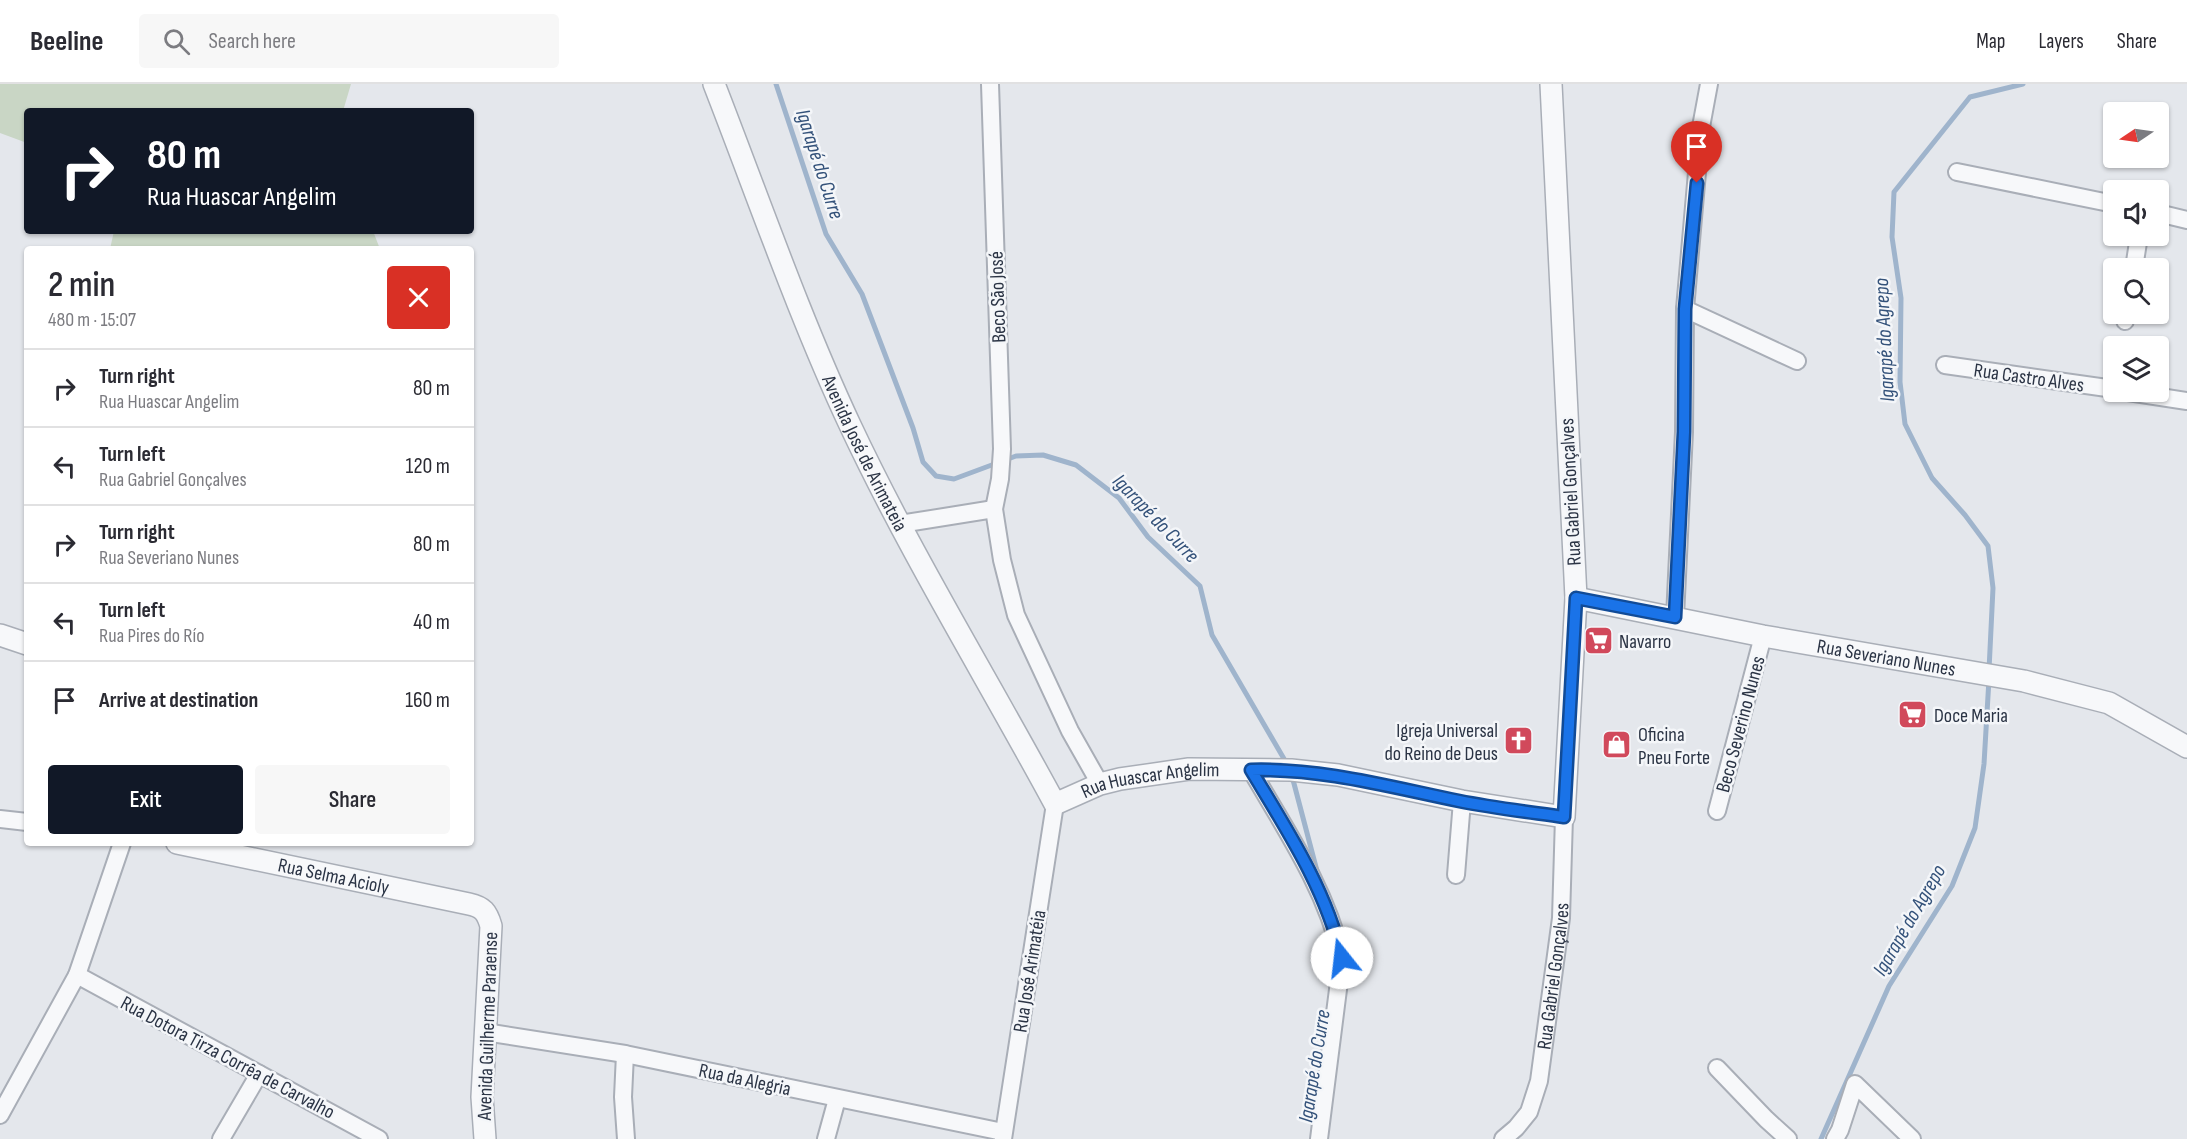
<!DOCTYPE html>
<html lang="en">
<head>
<meta charset="utf-8">
<style>
  body { margin:0; font-family:"Sofia Sans Condensed",sans-serif; background:#f7f7f7; color:#2b2b33; height:100vh; display:flex; flex-direction:column; font-size:22px; white-space:nowrap }
  * { box-sizing:border-box; margin:0 }
  p { font-size:20px; color:#7c7c81 }
  .icon { flex:none; width:33px; height:33px; fill:none; stroke:currentColor; stroke-width:2; stroke-linecap:round; stroke-linejoin:round }
  .map { position:relative; flex:1; overflow:hidden }
  .panel { position:absolute; left:24px; top:162px; width:450px; height:600px; display:flex; flex-direction:column; background:#fff; border-radius:6px; box-shadow:0 2px 4px #0004 }
  .panel>* { flex:none }
  .banner { position:absolute; left:24px; top:24px; width:450px; height:126px; border-radius:6px; box-shadow:0 2px 4px #0004; background:#111827; color:#fff; overflow:hidden }
  .needle { width:39px; rotate:257deg }
  .controls { position:absolute; left:2103px; top:18px; display:grid; gap:12px }
  .controls a { display:grid; place-items:center; width:66px; height:66px; border-radius:6px; background:#fff; box-shadow:0 2px 4px #0004; font-size:30px }
  .pin { position:absolute; display:grid; place-items:center; width:51px; height:51px; color:#fff; margin:-62px -26px; border-radius:50% 50% 50% 0; rotate:-45deg; box-shadow:0 0 6px #0007 }
  .pin .icon { rotate:45deg }
  .me { position:absolute; width:66px; margin:-33px; rotate:344deg; stroke-linejoin:round; filter:drop-shadow(0 0 4px #0008) }
  .turn { display:flex; align-items:center; gap:21px; height:126px; padding:0 24px; font-size:27px }
  .turn .icon { width:78px; height:78px; stroke-width:2.5 }
  .turn b { display:block; font-size:42px; line-height:51px }
  .round { display:grid; place-items:center; flex:none; width:63px; height:63px; border-radius:6px; background:#f7f7f7 }
  .overview { display:flex; align-items:center; justify-content:space-between; height:102px; padding:0 24px }
  h1 { font-size:36px; font-weight:600; line-height:45px }
  .cta { display:flex; gap:12px; margin-top:auto; padding:12px 24px }
  .cta a { flex:1; height:69px; border-radius:6px; background:#111827; color:#fff; font-size:24px; font-weight:600; line-height:69px; text-align:center }
  .cta a+a { background:#f7f7f7; color:#2b2b33 }
  ul { padding:0; list-style:none }
  li { display:flex; align-items:center; gap:18px; height:78px; padding:0 24px; border-top:2px solid #e1e1e2 }
  li div { flex:1 }
  li b { display:block; font-size:22px }
  li em { font-style:normal }
  header { display:flex; align-items:center; gap:36px; box-sizing:border-box; height:84px; padding:0 30px; background:#fff; border-bottom:2px solid #e1e1e2 }
  header strong { font-size:28px }
  nav { display:flex; gap:33px; margin-inline-start:auto; font-size:21px }
  .search { width:420px; height:54px; background:#f7f7f7; display:flex; align-items:center; gap:15px; box-sizing:border-box; padding:0 21px; border-radius:6px; color:#7c7c81; font-size:22px }
  .map>svg:first-child { display:block }
</style>
</head>
<body>
<header>
<strong>Beeline</strong>
<div class="search"><svg class="icon" aria-label="search" viewBox="0 0 24 24"><circle cx="10" cy="10" r="6"/><path d="M15 15l6 6"/></svg>Search here</div>
<nav><a>Map</a><a>Layers</a><a>Share</a></nav>
</header>
<div class="map">
<svg width="2187" height="1055" viewBox="0 0 2187 1055">
  <rect width="100%" height="100%" fill="#e4e7ec"/>
  <!-- green -->
  <path fill="#c9d6c5" d="M0,0H351L343,27H27V59L0,49Z
    M114,147H373L380,165H110Z"/>
  <g fill="none" stroke-linecap="round" stroke-linejoin="round">
    <!-- stream -->
    <path stroke="#9fb4cc" stroke-width="5" d="M776,0L826,150L862,210L913,344L923,378L936,392L954,395L1016,372L1043,371L1076,381L1119,414L1148,453L1200,502L1212,551L1287,680
      M1989,586L1993,504L1988,462L1965,431L1932,394L1905,340L1900,298L1901,214L1892,153L1894,108L1970,13L2023,0
      M1292,692L1317,787
      M1821,1055L1889,902L1952,802L1975,744L1984,680L1989,595"/>
    <defs>
      <g id="minor">
        <path d="M990,0L1002,365L1000,395L994,425L1002,476L1016,531L1070,647L1100,700"/>
        <path d="M1957,88L2114,120"/>
        <path d="M2158,129L2187,136"/>
        <path d="M2134,184L2139,152"/>
        <path d="M1685,225L1797,277"/>
        <path d="M2125,237L2126,230"/>
        <path d="M1945,281L2114,305"/>
        <path d="M2128,308L2187,317"/>
        <path d="M900,440L994,425"/>
        <path d="M1675,533L1684,348L1685,225L1701,43L1709,0"/>
        <path d="M1251,686C1286,746 1326,805 1342,874L1319,1055"/>
        <path d="M1717,727L1763,552"/>
        <path d="M0,735L27,738"/>
        <path d="M1456,791L1462,717"/>
        <path d="M77,891L379,1055"/>
        <path d="M485,948L625,970L1003,1048"/>
        <path d="M625,970L623,1013L626,1055"/>
        <path d="M1717,984L1766,1035L1788,1055"/>
        <path d="M0,1031L77,891L122,759"/>
        <path d="M221,1055L259,990"/>
        <path d="M826,1055L837,1015"/>
        <path d="M1003,1055L1055,720"/>
        <path id="s1" d="M1503,1055L1516,1044L1529,1028L1539,997L1561,834L1564,733"/>
        <path d="M1835,1055L1840,1046L1855,1000L1912,1055"/>
      </g>
      <g id="tertiary">
        <path id="s2" d="M714,0C758,113 799,232 850,341C911,471 987,594 1055,720L1100,700L1120,695L1189,685L1291,686L1338,691L1462,717L1564,733L1576,514L1551,0"/>
        <path id="s3" d="M1576,514L1763,552L2024,597L2109,619L2187,663"/>
        <path d="M0,551L27,560"/>
        <path id="s4" d="M177,759L469,820C483,823 487,828 491,842L482,1013L485,1055"/>
      </g>
    </defs>
    <!-- minor casing -->
    <use href="#minor" stroke="#a9aeb7" stroke-width="20"/>
    <!-- tertiary casing -->
    <use href="#tertiary" stroke="#a9aeb7" stroke-width="24"/>
    <!-- minor -->
    <use href="#minor" stroke="#f7f8fa" stroke-width="16"/>
    <!-- tertiary -->
    <use href="#tertiary" stroke="#f7f8fa" stroke-width="21"/>
  </g>
  <g fill="none" stroke-linecap="round" stroke-linejoin="round">
    <defs>
      <path id="route" d="M1342,874C1326,805 1287,746 1251,686C1322,684 1390,703 1459,717C1494,724 1529,728 1564,733L1576,514L1675,533L1684,348L1685,225L1697,99"/>
    </defs>
    <!-- route casing -->
    <use href="#route" stroke="#114b97" stroke-width="15"/>
    <!-- route -->
    <use href="#route" stroke="#1a73e8" stroke-width="10"/>
  </g>
  <!-- icons -->
  <defs>
    <symbol id="supermarket-square" viewBox="-11 -11 22 22"><rect x="-9" y="-9" width="18" height="18" rx="4" fill="#d1495b" stroke="#f4f6f9"/><path d="M-6-5.5h2.5l.6 2H6L4.5 2H-2.5L-4.4-4H-6ZM-1.5 3.2a1.3 1.3 0 1 0 .1 0ZM3 3.2a1.3 1.3 0 1 0 .1 0Z" fill="#fff"/></symbol>
    <symbol id="church-square" viewBox="-11 -11 22 22"><rect x="-9" y="-9" width="18" height="18" rx="4" fill="#d1495b" stroke="#f4f6f9"/><path d="M-1.2-6h2.4v3.5h3.3v2.4h-3.3V6h-2.4V-.1h-3.3v-2.4h3.3Z" fill="#fff"/></symbol>
    <symbol id="shop-square" viewBox="-11 -11 22 22"><rect x="-9" y="-9" width="18" height="18" rx="4" fill="#d1495b" stroke="#f4f6f9"/><path d="M-5-2.5h2.3a2.7 3.5 0 0 1 5.4 0H5L5.5 6h-11ZM-1.5-2.5h3a1.5 2.3 0 0 0-3 0Z" fill="#fff"/></symbol>
  </defs>
  <g fill-rule="evenodd">
    <use href="#supermarket-square" x="1582" y="540" width="33" height="33"/>
    <use href="#supermarket-square" x="1896" y="614" width="33" height="33"/>
    <use href="#church-square" x="1502" y="640" width="33" height="33"/>
    <use href="#shop-square" x="1600" y="644" width="33" height="33"/>
  </g>
  <g text-anchor="middle" stroke-width="5" stroke-linejoin="round" paint-order="stroke">
    <!-- street labels -->
    <g font-size="20" fill="#2b3445" stroke="#f4f6f9">
      <text transform="translate(997 213) rotate(-92)" y="7">Beco São José</text>
      <text transform="translate(2029 293) rotate(8)" y="7">Rua Castro Alves</text>
      <text dy="7" stroke="none"><textPath href="#s2" startOffset="399">Avenida José de Arimateia</textPath></text>
      <text transform="translate(1570 408) rotate(-93)" y="7">Rua Gabriel Gonçalves</text>
      <text dy="7" stroke="none"><textPath href="#s3" startOffset="316">Rua Severiano Nunes</textPath></text>
      <text transform="translate(1740 640) rotate(-75)" y="7">Beco Severino Nunes</text>
      <text dy="7" stroke="none"><textPath href="#s2" startOffset="898">Rua Huascar Angelim</textPath></text>
      <text dy="7" stroke="none"><textPath href="#s4" startOffset="160">Rua Selma Acioly</textPath></text>
      <text transform="translate(1029 887) rotate(-81)" y="7">Rua José Arimatéia</text>
      <text dy="7" stroke="none"><textPath href="#s1" startOffset="176">Rua Gabriel Gonçalves</textPath></text>
      <text transform="translate(487 942) rotate(-88)" y="7">Avenida Guilherme Paraense</text>
      <text transform="translate(228 973) rotate(28)" y="7">Rua Dotora Tirza Corrêa de Carvalho</text>
      <text transform="translate(745 995) rotate(12)" y="7">Rua da Alegria</text>
    </g>
    <!-- poi labels -->
    <g font-size="20" fill="#2b3445" stroke="#f4f6f9" text-anchor="start">
      <text x="1619" y="564">Navarro</text>
      <text x="1934" y="638">Doce Maria</text>
      <text x="1498" y="653" text-anchor="end">Igreja Universal<tspan x="1498" dy="23">do Reino de Deus</tspan></text>
      <text x="1638" y="657">Oficina<tspan x="1638" dy="23">Pneu Forte</tspan></text>
    </g>
    <!-- water labels -->
    <g font-size="21" font-style="italic" fill="#34527a" stroke="#f4f6f9">
      <text transform="translate(820 80) rotate(72)" y="7">Igarapé do Curre</text>
      <text transform="translate(1884 256) rotate(-93)" y="7">Igarapé do Agrepo</text>
      <text transform="translate(1156 434) rotate(46)" y="7">Igarapé do Curre</text>
      <text transform="translate(1909 836) rotate(-60)" y="7">Igarapé do Agrepo</text>
      <text transform="translate(1314 982) rotate(-81)" y="7">Igarapé do Curre</text>
    </g>
  </g>
</svg>
<div class="controls">
<a><svg class="needle" viewBox="-14 -14 28 28"><path d="M0-13l5 13h-10z" fill="#e53935"/><path d="M0 13l5-13h-10z" fill="#7c7c81"/></svg></a>
<a><svg class="icon" aria-label="sound" viewBox="0 0 24 24"><path d="M4 9h4l5-4v14l-5-4H4zM17 9q2 3 0 6"/></svg></a>
<a><svg class="icon" aria-label="search" viewBox="0 0 24 24"><circle cx="10" cy="10" r="6"/><path d="M15 15l6 6"/></svg></a>
<a><svg class="icon" aria-label="layers" viewBox="0 0 24 24"><path d="M12 4l9 5-9 5-9-5zM3 14l9 5 9-5"/></svg></a>
</div>
<div class="pin" style="left:1697px;top:99px;background:#d93025"><svg class="icon" aria-label="arrive" viewBox="0 0 24 24"><path d="M6 21V4h12l-3 4 3 4H6"/></svg></div>
<svg class="me" style="left:1342px;top:874px" viewBox="-20 -20 40 40"><circle r="19" fill="#fff"/><path d="M0-13L10 11 0 6-10 11z" fill="#1a73e8"/></svg>
<div class="banner">
<div class="turn"><svg class="icon" aria-label="right" viewBox="0 0 24 24"><path d="M7 20v-9h11M14 6l5 5-5 5"/></svg><div><b>80 m</b>Rua Huascar Angelim</div></div>
</div>
<section class="panel">
<div class="overview"><div><h1>2 min</h1><p>480 m · 15:07</p></div><a class="round" style="background:#d93025;color:#fff"><svg class="icon" aria-label="close" viewBox="0 0 24 24"><path d="M6 6l12 12M18 6L6 18"/></svg></a></div>
<ul>
<li><svg class="icon" aria-label="right" viewBox="0 0 24 24"><path d="M7 20v-9h11M14 6l5 5-5 5"/></svg><div><b>Turn right</b><p>Rua Huascar Angelim</p></div><em>80 m</em></li>
<li><svg class="icon" aria-label="left" viewBox="0 0 24 24"><path d="M17 20v-9H6M10 6l-5 5 5 5"/></svg><div><b>Turn left</b><p>Rua Gabriel Gonçalves</p></div><em>120 m</em></li>
<li><svg class="icon" aria-label="right" viewBox="0 0 24 24"><path d="M7 20v-9h11M14 6l5 5-5 5"/></svg><div><b>Turn right</b><p>Rua Severiano Nunes</p></div><em>80 m</em></li>
<li><svg class="icon" aria-label="left" viewBox="0 0 24 24"><path d="M17 20v-9H6M10 6l-5 5 5 5"/></svg><div><b>Turn left</b><p>Rua Pires do Río</p></div><em>40 m</em></li>
<li><svg class="icon" aria-label="arrive" viewBox="0 0 24 24"><path d="M6 21V4h12l-3 4 3 4H6"/></svg><div><b>Arrive at destination</b></div><em>160 m</em></li>
</ul>
<div class="cta"><a>Exit</a><a>Share</a></div>
</section>
</div>
</body>
</html>
